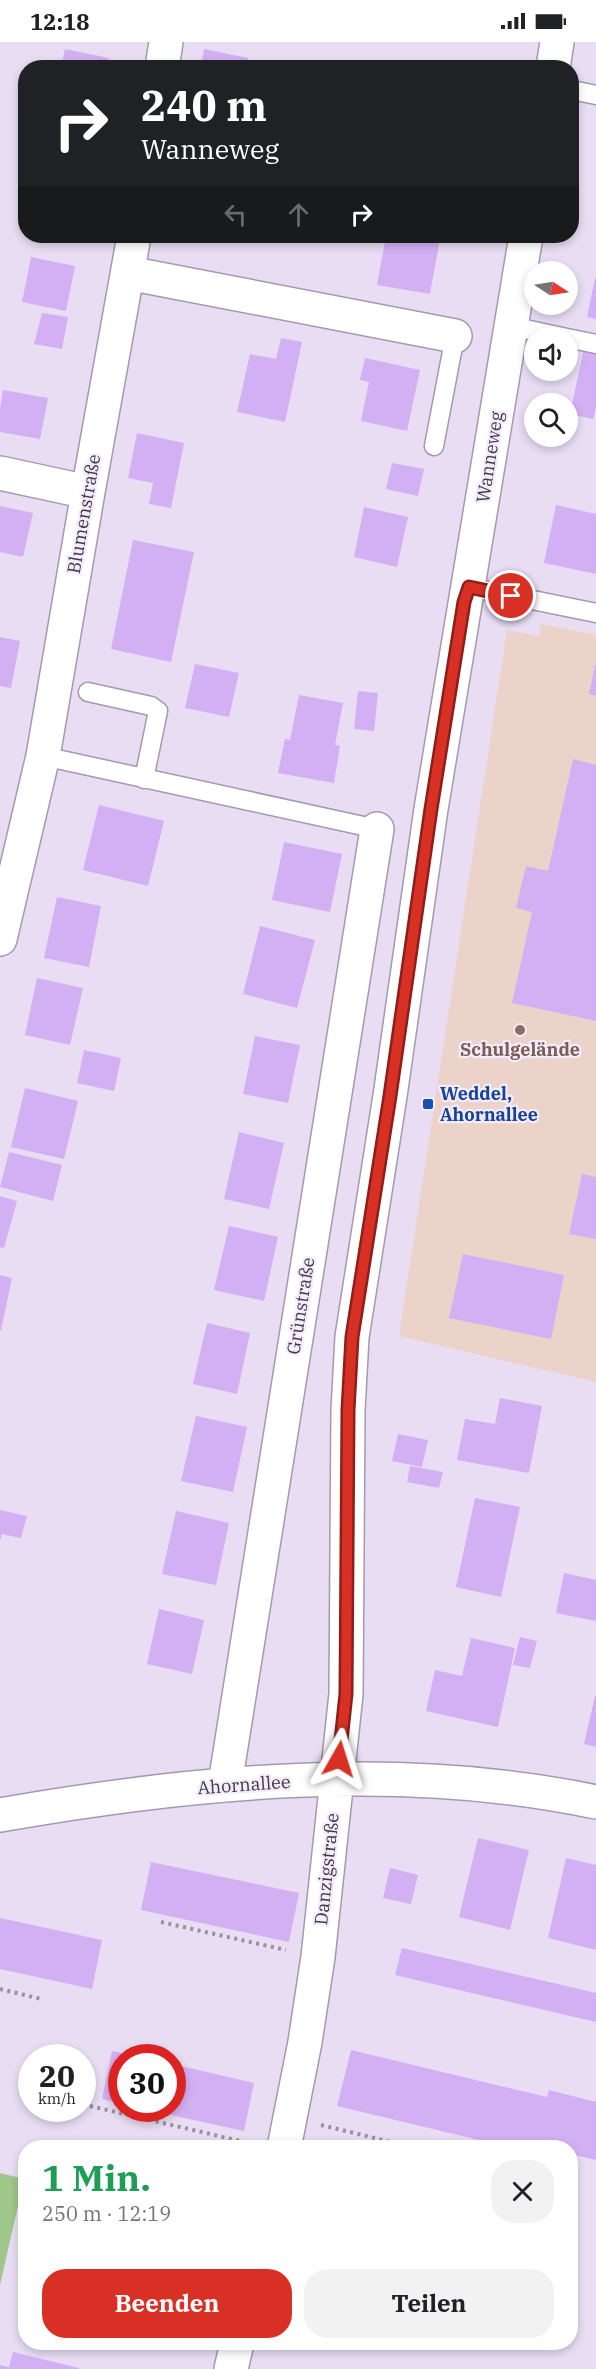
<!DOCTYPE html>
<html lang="de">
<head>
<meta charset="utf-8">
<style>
  body { margin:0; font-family:"IBM Plex Serif",serif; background:#f2f2f2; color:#202124; height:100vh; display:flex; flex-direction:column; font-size:22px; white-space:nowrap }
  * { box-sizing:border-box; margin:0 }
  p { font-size:20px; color:#757577 }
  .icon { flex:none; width:33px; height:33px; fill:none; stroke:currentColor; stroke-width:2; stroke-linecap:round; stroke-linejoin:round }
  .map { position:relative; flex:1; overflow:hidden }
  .panel { position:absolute; left:18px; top:2098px; width:560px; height:210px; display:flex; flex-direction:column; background:#fff; border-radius:24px; box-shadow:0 3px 9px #0003 }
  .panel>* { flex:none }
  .hud { position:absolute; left:18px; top:18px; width:561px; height:183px; border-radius:24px; box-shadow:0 3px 9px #0003; background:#202124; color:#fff; overflow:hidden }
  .needle { width:39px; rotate:102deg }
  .tools { position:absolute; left:524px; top:219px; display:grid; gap:12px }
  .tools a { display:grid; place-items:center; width:54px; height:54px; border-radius:50%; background:#fff; box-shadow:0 3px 9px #0003; font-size:30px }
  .speed { position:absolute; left:18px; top:2002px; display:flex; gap:12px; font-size:30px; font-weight:700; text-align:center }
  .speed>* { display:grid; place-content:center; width:78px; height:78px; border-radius:50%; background:#fff; box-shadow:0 3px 9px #0003; line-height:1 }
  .speed small { font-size:15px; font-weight:400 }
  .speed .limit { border:9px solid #d22; background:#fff; color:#111 }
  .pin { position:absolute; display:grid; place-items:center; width:51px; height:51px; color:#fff; margin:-26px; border:3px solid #fff; border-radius:50%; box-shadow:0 2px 6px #0007 }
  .me { position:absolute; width:66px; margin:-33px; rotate:6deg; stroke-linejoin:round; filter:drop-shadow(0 0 4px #0008) }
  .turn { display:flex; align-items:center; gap:21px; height:126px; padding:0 24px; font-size:27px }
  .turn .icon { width:78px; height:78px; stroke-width:2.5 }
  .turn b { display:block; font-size:42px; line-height:51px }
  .lanes { display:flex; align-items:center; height:57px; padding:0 24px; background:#0003; justify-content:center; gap:30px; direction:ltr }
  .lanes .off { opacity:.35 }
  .round { display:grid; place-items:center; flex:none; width:63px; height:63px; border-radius:24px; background:#f2f2f2 }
  .summary { display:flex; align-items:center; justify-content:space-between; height:102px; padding:0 24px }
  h1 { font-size:36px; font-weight:800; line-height:45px; color:#1e9e55 }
  .cta { display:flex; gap:12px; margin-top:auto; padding:12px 24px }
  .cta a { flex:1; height:69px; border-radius:24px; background:#d93025; color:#fff; font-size:24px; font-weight:800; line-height:69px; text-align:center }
  .cta a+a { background:#f2f2f2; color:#202124 }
  .status { display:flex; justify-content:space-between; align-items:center; height:42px; padding:0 30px; background:#fff; direction:ltr }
  .status svg { height:16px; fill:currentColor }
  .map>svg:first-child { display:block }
</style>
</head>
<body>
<div class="status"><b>12:18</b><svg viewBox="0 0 49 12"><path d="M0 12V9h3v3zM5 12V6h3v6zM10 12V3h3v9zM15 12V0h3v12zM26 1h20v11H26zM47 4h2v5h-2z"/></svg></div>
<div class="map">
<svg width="596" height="2327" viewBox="0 0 596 2327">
  <rect width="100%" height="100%" fill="#e8ddf3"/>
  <!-- education -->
  <path fill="#ebd3c9" d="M541,582L596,593V1340L399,1294L507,588L539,594Z"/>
  <!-- green -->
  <path fill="#9fc68b" d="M0,2131L24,2137L0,2243Z"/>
  <!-- building -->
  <path fill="#d3b0f3" d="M65,7L109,16L107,26H61Z
    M204,7L248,16L246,26H201Z
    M386,194H424L440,197L430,252L377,243Z
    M31,215L75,224L66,269L22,260Z
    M595,236H596V277L587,275Z
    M42,271L68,275L62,307L34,302Z
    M281,296L302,300L285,380L237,370L250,312L276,317Z
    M584,306L596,309V365L593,377L570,372Z
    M365,316L420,328L407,389L361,379L369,340L360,338Z
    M3,348L48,356L40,397L0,390V367Z
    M137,391L184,401L171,466L149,462L153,441L128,436Z
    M392,421L424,427L418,454L386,447Z
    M556,463L596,472V532L544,521Z
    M0,464L33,471L23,515L0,510Z
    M364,465L408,475L397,525L354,515Z
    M133,498L194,510L171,620L111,607Z
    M0,595L20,599L11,646L0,644Z
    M195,622L239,631L229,675L185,666Z
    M595,623H596V654L589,652Z
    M358,649L378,651L374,689L354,687Z
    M299,653L343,661L335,703L340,704L334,741L278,731L285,697L290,698Z
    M573,717L596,723V979L512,961L532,870L516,866L526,824L548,829Z
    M99,763L164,779L148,844L83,828Z
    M284,800L342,812L330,870L272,858Z
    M57,855L101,864L89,925L44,916Z
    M260,884L315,898L297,966L243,952Z
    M37,936L83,946L70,1003L25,993Z
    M255,994L300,1003L288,1061L243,1052Z
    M84,1008L121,1016L114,1049L77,1041Z
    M25,1046L78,1059L64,1117L11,1105Z
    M239,1090L284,1101L269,1167L224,1157Z
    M9,1110L62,1123L53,1159L0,1145Z
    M582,1132L596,1135V1197L569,1192Z
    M0,1154L17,1159L4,1206L0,1205Z
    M229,1184L278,1195L264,1259L214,1248Z
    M463,1212L564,1233L551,1297L449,1276Z
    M0,1233L12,1236L1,1288H0Z
    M207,1281L250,1291L237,1352L193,1342Z
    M500,1356L542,1364L529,1431L457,1418L465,1377L495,1382Z
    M196,1374L247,1385L233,1450L181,1439Z
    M398,1392L428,1398L422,1425L392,1419Z
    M410,1424L443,1430L439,1446L407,1440Z
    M475,1456L520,1465L501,1555L456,1545Z
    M0,1468L27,1474L21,1496L2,1492L0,1498Z
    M176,1469L229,1481L216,1543L162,1532Z
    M564,1531L596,1538V1579L556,1571Z
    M159,1567L204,1578L192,1632L147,1622Z
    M520,1595L537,1599L530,1626L513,1623Z
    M471,1596L515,1606L498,1685L426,1669L435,1628L462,1634Z
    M595,1654H596V1705L584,1702Z
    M478,1796L529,1808L510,1888L459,1875Z
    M566,1816L596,1823V1908L548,1896Z
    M151,1820L299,1851L289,1900L141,1868Z
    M390,1826L418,1833L411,1862L383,1856Z
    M0,1876L102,1898L92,1947L0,1927Z
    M402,1906L596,1951V1980L395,1933Z
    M351,2008L547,2055L549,2048L596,2060V2118L570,2112V2106L535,2104V2106H512L337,2064Z
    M112,2009L140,2015L122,2016V2062L102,2057Z
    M172,2022L254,2041L244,2089L148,2068L172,2067Z
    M570,2222L577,2224L571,2248H570Z
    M13,2310L79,2326V2327H0V2323L9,2325Z"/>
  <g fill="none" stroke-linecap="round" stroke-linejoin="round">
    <defs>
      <path id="lane" d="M572,48L596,53
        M511,284L567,296
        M567,296L596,302
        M434,404L455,294
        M469,545L596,571
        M88,650L151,664L158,669L144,737
        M43,714L377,787"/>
      <path id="street" d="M162,26L166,0
        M553,26L557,0
        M128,231L455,294
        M0,431L88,450
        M0,897L43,714L88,450L134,194
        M225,1742L377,787
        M0,1773C194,1739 402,1719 596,1760
        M284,2106L305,2000L318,1915L346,1652L348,1368L352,1295L390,1054L431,767L526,194
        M231,2327L237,2301"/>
    </defs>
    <!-- lane casing -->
    <use href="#lane" stroke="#a499ae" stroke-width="21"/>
    <!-- street casing -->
    <use href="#street" stroke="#a499ae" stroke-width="36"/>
    <!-- path -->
    <path stroke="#988f9f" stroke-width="4" stroke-dasharray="3 4.5" stroke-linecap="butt" d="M161,1880L286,1908
      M0,1947L41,1957
      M90,2064L253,2102
      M321,2083L416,2106"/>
    <!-- lane -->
    <use href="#lane" stroke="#fff" stroke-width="18"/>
    <!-- street -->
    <use href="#street" stroke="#fff" stroke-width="33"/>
  </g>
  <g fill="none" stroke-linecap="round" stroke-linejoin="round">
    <defs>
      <path id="route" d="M339,1717L346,1652L348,1368L352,1295L390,1054L431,767L464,560L469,545L511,554"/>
    </defs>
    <!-- route casing -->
    <use href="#route" stroke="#8d1f18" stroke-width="15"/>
    <!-- route -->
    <use href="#route" stroke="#d93025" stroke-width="10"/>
  </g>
  <!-- markers -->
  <circle fill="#8d6e63" stroke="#f4ebfd" stroke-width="2" cx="520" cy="988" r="6"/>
  <rect fill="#1a4fb4" stroke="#f4ebfd" stroke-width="2" x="422" y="1056" width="12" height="12" rx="3"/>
  <g text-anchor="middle" stroke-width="4.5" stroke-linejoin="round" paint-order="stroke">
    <!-- street labels -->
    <g font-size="18" fill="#3f3a43" stroke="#f4ebfd">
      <text transform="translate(490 415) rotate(-81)" y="6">Wanneweg</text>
      <text transform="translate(84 472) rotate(-80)" y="6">Blumenstraße</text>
      <text transform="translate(301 1264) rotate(-81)" y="6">Grünstraße</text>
      <text transform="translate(244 1743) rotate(-4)" y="6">Ahornallee</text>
      <text transform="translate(327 1827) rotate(-84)" y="6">Danzigstraße</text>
    </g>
    <!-- education labels -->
    <g font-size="18" font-weight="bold" fill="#785e54" stroke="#f4ebfd">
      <text x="520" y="1014">Schulgelände</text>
    </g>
    <!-- transit labels -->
    <g font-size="18" font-weight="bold" fill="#164399" stroke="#f4ebfd" text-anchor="start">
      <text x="440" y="1058">Weddel,<tspan x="440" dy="21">Ahornallee</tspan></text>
    </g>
  </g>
</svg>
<div class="tools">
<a><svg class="needle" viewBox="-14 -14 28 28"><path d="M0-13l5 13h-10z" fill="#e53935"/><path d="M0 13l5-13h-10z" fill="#757577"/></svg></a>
<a><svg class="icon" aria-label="sound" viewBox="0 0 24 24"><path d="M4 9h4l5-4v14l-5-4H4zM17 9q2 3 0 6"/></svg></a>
<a><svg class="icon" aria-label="search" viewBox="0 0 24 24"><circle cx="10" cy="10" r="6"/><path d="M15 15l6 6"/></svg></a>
</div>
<div class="speed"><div>20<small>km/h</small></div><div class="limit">30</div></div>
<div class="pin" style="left:511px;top:554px;background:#d93025"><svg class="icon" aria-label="arrive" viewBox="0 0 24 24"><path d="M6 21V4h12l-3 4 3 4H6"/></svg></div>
<svg class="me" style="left:339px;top:1717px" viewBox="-20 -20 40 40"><path d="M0-17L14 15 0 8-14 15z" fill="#d93025" stroke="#fff" stroke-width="4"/></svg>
<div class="hud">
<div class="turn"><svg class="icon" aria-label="right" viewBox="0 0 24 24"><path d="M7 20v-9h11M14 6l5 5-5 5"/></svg><div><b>240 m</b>Wanneweg</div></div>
<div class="lanes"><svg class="icon off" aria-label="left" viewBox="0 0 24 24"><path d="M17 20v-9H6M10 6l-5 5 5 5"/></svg><svg class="icon off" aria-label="ahead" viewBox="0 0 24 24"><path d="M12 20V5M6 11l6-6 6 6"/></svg><svg class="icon" aria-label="right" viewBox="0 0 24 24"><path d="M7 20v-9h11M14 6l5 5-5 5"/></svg></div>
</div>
<section class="panel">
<div class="summary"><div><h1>1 Min.</h1><p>250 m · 12:19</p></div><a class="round"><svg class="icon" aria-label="close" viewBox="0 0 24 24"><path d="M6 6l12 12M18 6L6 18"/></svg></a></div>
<div class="cta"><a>Beenden</a><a>Teilen</a></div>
</section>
</div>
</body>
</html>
